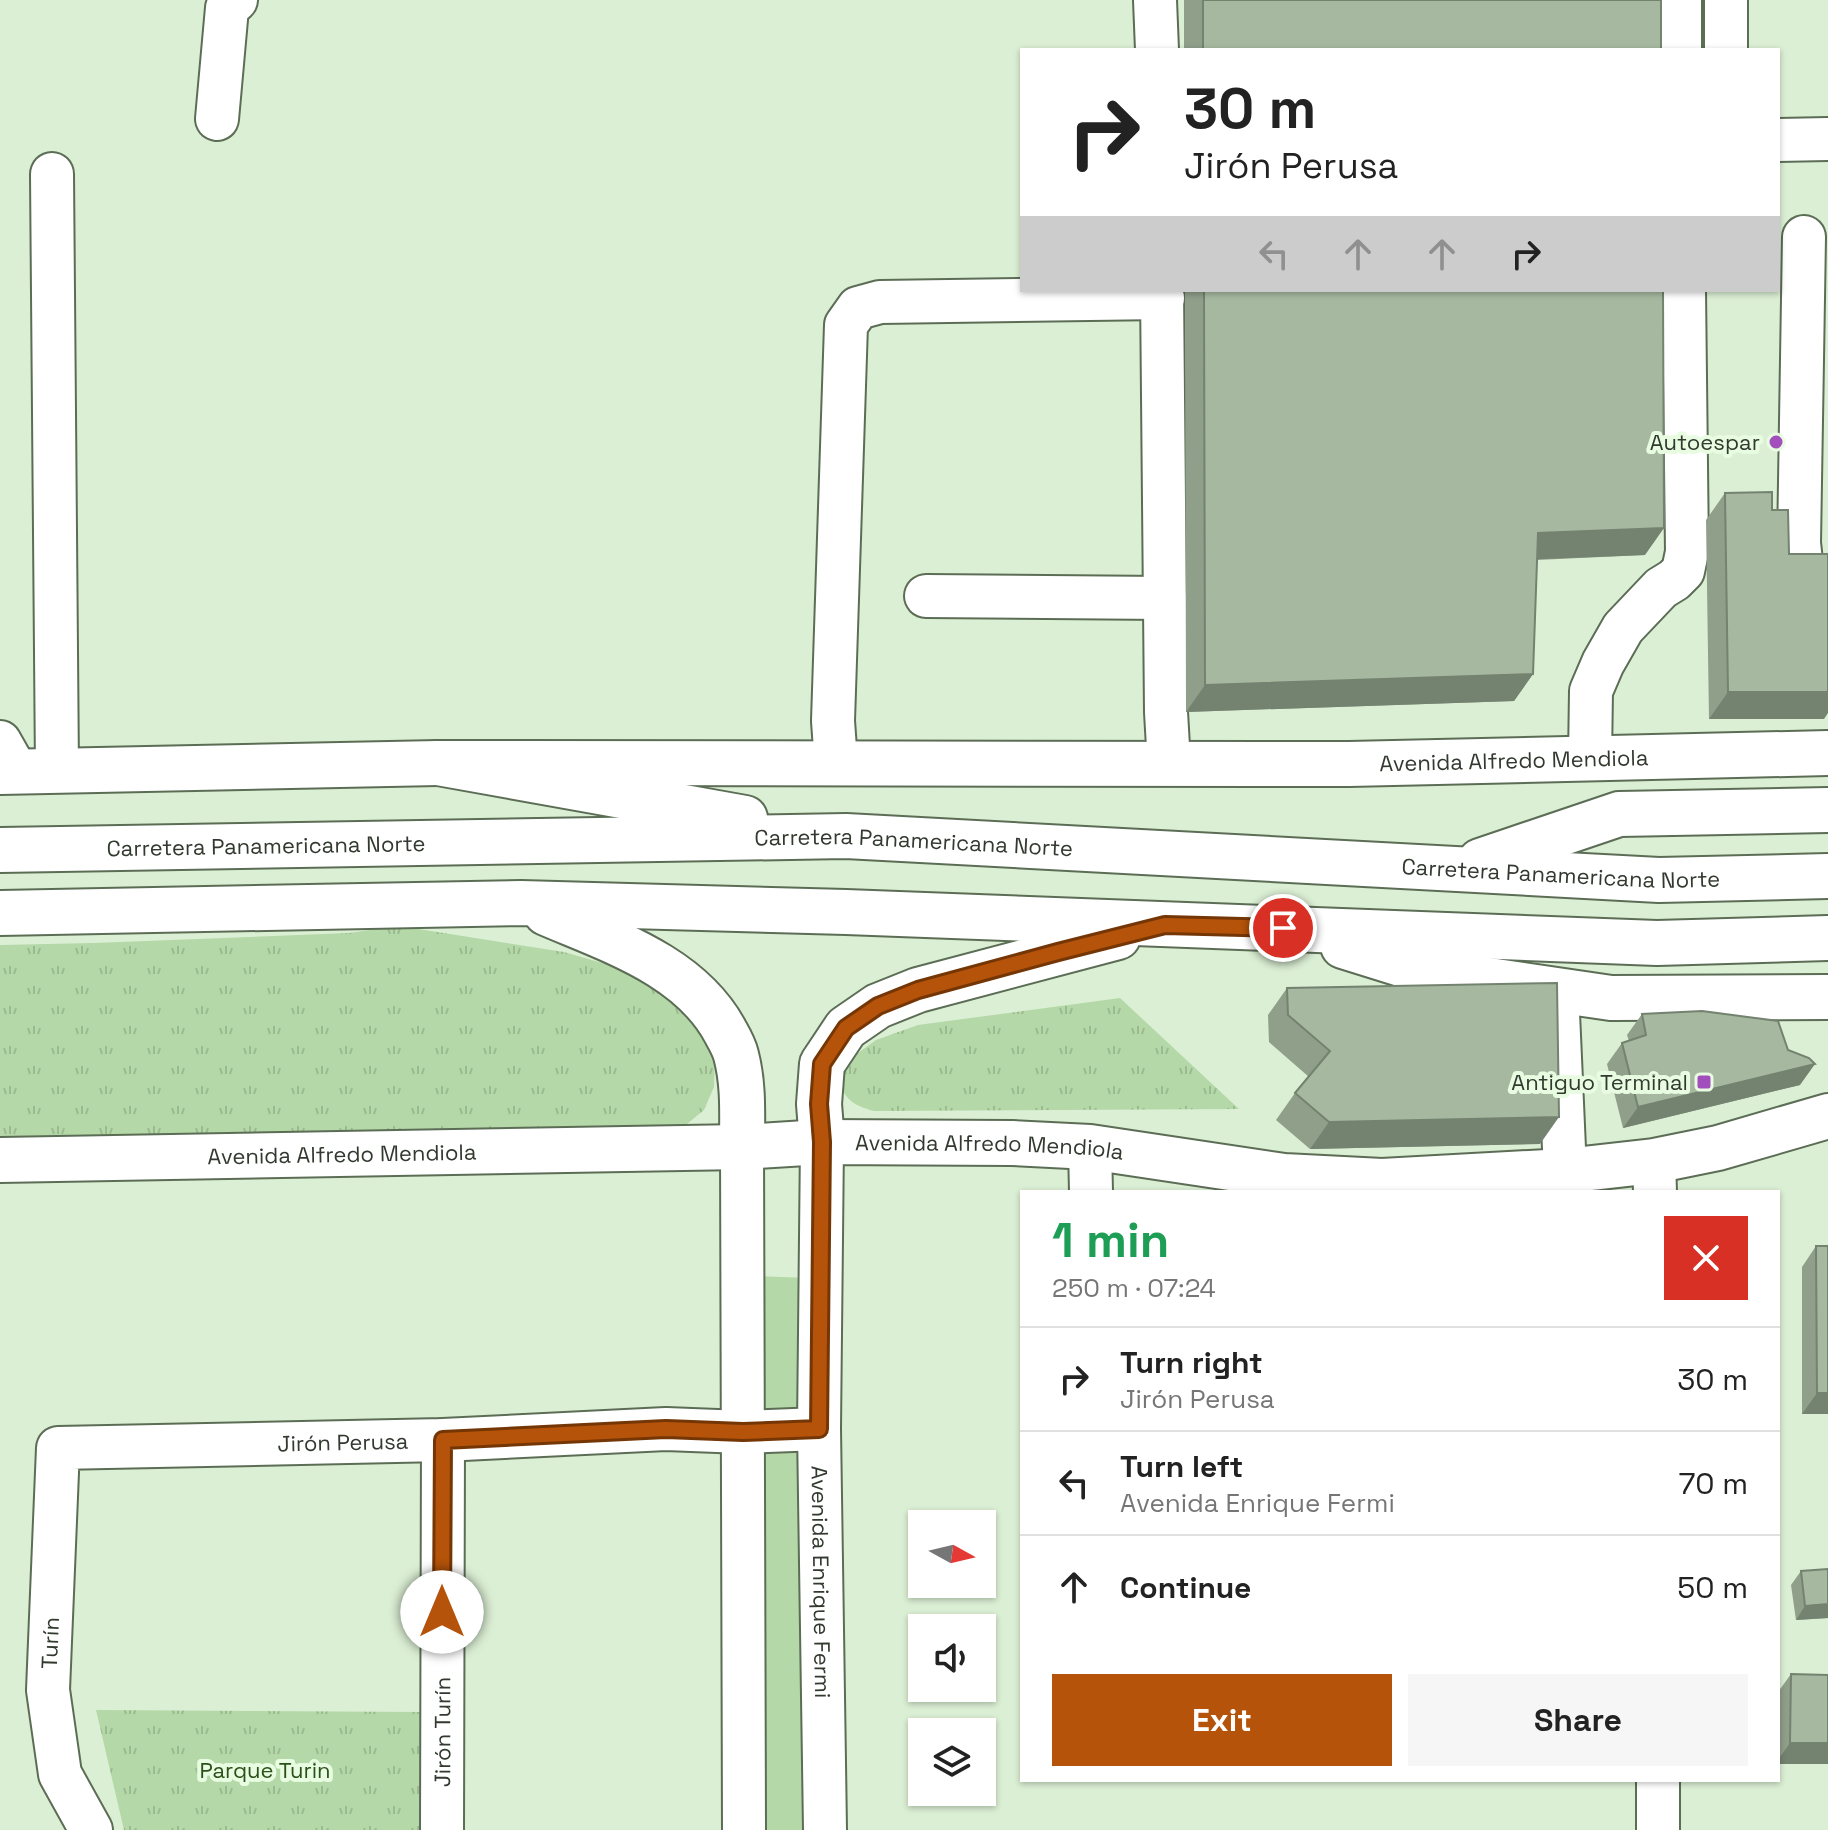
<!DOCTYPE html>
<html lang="en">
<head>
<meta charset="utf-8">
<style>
  body { margin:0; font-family:"Space Grotesk",sans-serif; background:#f6f6f6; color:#222; height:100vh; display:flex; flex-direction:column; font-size:30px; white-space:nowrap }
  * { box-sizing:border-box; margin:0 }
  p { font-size:26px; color:#767676 }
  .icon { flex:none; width:44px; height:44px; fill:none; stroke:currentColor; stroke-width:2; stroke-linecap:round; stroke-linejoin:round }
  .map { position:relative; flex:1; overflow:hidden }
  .drawer { position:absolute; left:1020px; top:1190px; width:760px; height:592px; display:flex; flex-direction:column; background:#fff; border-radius:0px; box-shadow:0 2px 6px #0004 }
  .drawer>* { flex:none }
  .banner { position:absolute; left:1020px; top:48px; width:760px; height:244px; border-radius:0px; box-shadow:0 2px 6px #0004; background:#fff; color:#222; overflow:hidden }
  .needle { width:52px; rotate:98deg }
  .fabs { position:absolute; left:908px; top:1510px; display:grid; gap:16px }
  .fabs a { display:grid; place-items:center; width:88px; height:88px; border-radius:0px; background:#fff; box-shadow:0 2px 6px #0004; font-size:40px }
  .pin { position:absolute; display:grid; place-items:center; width:68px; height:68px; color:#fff; margin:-34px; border:4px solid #fff; border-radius:50%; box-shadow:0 2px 8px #0007 }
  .me { position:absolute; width:88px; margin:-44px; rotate:0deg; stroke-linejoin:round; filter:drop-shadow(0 0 6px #0008) }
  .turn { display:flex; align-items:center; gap:28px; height:168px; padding:0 32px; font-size:36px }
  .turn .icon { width:104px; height:104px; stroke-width:2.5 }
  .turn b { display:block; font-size:56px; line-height:68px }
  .lanes { display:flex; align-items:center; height:76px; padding:0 32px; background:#0003; justify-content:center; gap:40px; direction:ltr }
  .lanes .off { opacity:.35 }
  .round { display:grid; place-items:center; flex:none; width:84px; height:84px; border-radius:0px; background:#f6f6f6 }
  .overview { display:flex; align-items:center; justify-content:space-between; height:136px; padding:0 32px }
  h1 { font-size:48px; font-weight:800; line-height:60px; color:#1e9e55 }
  .cta { display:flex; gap:16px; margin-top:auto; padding:16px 32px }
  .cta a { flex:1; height:92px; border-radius:0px; background:#b45309; color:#fff; font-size:32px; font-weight:800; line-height:92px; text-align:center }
  .cta a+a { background:#f6f6f6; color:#222 }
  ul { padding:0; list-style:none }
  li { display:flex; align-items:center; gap:24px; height:104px; padding:0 32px; border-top:2px solid #e0e0e0 }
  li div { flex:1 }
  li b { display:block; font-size:30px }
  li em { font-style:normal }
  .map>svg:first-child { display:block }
</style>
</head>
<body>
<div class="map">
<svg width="1828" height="1830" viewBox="0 0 1828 1830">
  <defs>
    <pattern id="park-tufts" width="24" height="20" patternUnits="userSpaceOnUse" patternTransform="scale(2)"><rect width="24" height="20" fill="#b4d8a7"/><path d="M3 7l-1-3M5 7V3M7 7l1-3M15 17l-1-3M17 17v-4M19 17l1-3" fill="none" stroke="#9bba90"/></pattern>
  </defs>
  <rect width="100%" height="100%" fill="#dbefd4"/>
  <!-- green -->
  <path fill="#b4d8a7" d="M757,1276L808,1278L807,1830H759Z"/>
  <!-- park -->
  <path fill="url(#park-tufts)" d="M399,926L564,952L623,969L667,993L700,1028L715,1058L714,1087L704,1110L687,1124L663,1133L0,1142V945L94,943L349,933Z
    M1120,998L1239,1109L874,1111C858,1107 842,1100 841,1081C841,1075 845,1066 847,1061L876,1040L918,1025Z
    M96,1710L421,1712L420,1830H124Z"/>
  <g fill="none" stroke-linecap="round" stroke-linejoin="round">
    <defs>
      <g id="minor">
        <path d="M1155,0L1157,50"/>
        <path d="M1680,0V50"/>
        <path d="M1726,0V50"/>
        <path d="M217,119L227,8L236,0"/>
        <path d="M1778,140L1828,139"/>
        <path d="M52,174L57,771"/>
        <path d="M1804,237L1799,543L1801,561L1809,576L1828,579"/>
        <path d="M1162,290L1166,712L1169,764"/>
        <path d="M926,596L1165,598"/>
        <path d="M0,742L17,772"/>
        <path d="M1590,758L1591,691L1603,663L1623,628L1661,588L1674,580L1683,571L1687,552L1684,290"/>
        <path d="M836,763L833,721L846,325L858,308L880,302L1163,298"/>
        <path d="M1558,1013L1565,1171"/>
        <path id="s1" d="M822,1142L819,1429L825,1830"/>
        <path d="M742,1147L744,1830"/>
        <path d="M1090,1147L1091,1192"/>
        <path d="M1654,1161L1655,1192"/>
        <path d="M1658,1780V1830"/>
        <path id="s2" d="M91,1830L60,1774L48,1690L58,1448L443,1440L666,1429L743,1432L819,1429"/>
        <path id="s3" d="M442,1830L443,1440"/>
      </g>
      <g id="major">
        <path id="s4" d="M0,772L438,763L1349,764L1828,753"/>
        <path id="s5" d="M0,1160L742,1147L822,1142L1012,1143L1090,1147L1284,1176L1382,1181L1565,1171L1654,1161L1718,1148L1828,1116"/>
      </g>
      <g id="highway">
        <path d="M438,763L745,818"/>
        <path id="s6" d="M0,850L846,836L1659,880L1828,876"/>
        <path d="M1480,861L1619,814L1828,810"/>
        <path d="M0,913L521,903L846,912L1657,943L1828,938"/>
        <path d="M546,913C611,941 691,966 726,1033C730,1040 734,1047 736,1055C744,1085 742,1116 742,1147"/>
        <path d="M1343,946L1420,970L1611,998L1828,997"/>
        <path d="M822,1142L819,1104L822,1064L846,1028L878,1006L918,990L1118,937"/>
      </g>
    </defs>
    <!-- minor casing -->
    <use href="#minor" stroke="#5c6d56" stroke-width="46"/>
    <!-- major casing -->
    <use href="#major" stroke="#5c6d56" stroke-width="48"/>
    <!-- highway casing -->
    <use href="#highway" stroke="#5c6d56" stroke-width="48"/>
    <!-- minor -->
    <use href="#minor" stroke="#fff" stroke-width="42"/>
    <!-- major -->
    <use href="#major" stroke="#fff" stroke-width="44"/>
    <!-- highway -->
    <use href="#highway" stroke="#fff" stroke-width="44"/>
  </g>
  <!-- wall -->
  <path fill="#8f9f8a" d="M1184,0H1661V50H1184Z
    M1185,290H1663L1645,555L1537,560L1533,674L1514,701L1186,712Z
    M1725,493L1772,510L1789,554L1824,719H1709L1706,520Z
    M1287,988L1540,1144L1310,1149L1276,1120L1295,1093L1309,1077L1269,1042L1268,1015Z
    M1642,1014L1800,1085L1623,1128L1607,1064L1622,1043L1629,1041L1627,1035Z
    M1816,1246H1828V1414H1802V1267Z
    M1801,1571L1828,1618L1796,1620L1791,1585Z
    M1791,1674L1828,1764H1778V1692Z"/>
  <!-- shaded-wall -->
  <path fill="#748270" d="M1664,528L1645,555L1519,560L1538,533Z
    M1533,674L1514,701L1186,712L1205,685Z
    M1728,692H1828V713L1824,719H1709Z
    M1815,1064L1800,1085L1623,1128L1638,1107Z
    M1559,1117L1540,1144L1310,1149L1329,1122Z
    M1817,1393H1828V1414H1802Z
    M1828,1604V1618L1796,1620L1805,1606Z
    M1790,1743H1828V1764H1778V1760Z"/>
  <!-- building -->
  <path fill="#a6b9a0" stroke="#748270" stroke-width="2" d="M1203,0H1661V50H1203Z
    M1204,290H1663L1664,528L1538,533L1533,674L1205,685Z
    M1772,492V510H1788L1789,554H1828V692H1728L1725,493Z
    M1557,983L1559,1117L1329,1122L1295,1093L1330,1051L1288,1015L1287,988Z
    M1702,1011L1778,1021L1788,1050L1809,1058L1815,1064L1638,1107L1622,1043L1646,1035L1642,1014Z
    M1816,1246H1828V1393H1817Z
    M1828,1569V1604L1805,1606L1801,1571Z
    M1791,1674L1828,1675V1743H1790Z"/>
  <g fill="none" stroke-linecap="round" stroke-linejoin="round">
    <defs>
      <path id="route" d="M442,1612L443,1440L666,1429L743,1432L819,1429L822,1142L819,1104L822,1064L846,1028L878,1006L918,990L1058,952L1165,925L1283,928"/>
    </defs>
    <!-- route casing -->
    <use href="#route" stroke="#753606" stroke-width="20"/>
    <!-- route -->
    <use href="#route" stroke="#b45309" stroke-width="14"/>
  </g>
  <!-- markers -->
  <g fill="#a24ebd" stroke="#e8fce1" stroke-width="3">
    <circle cx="1776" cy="442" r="8"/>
    <rect x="1696" y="1074" width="16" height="16" rx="4"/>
  </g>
  <g text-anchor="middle" stroke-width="8" stroke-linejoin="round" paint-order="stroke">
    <!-- poi labels -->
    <g font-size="22" fill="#32392f" stroke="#e8fce1" text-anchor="end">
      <text x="1760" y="450">Autoespar</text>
      <text x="1688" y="1090">Antiguo Terminal</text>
    </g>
    <!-- street labels -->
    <g font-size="22" fill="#32392f" stroke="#e8fce1">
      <text dy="8" stroke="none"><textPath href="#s4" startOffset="1514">Avenida Alfredo Mendiola</textPath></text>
      <text dy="8" stroke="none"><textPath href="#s6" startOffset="914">Carretera Panamericana Norte</textPath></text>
      <text dy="8" stroke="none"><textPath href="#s6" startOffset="266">Carretera Panamericana Norte</textPath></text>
      <text dy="8" stroke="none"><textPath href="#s6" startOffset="1562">Carretera Panamericana Norte</textPath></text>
      <text dy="8" stroke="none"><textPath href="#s5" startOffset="990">Avenida Alfredo Mendiola</textPath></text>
      <text dy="8" stroke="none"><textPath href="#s5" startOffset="342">Avenida Alfredo Mendiola</textPath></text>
      <text dy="8" stroke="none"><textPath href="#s2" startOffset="676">Jirón Perusa</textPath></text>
      <text dy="8" stroke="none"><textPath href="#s1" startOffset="440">Avenida Enrique Fermi</textPath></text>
      <text dy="8" stroke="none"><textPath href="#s2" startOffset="196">Turín</textPath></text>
      <text dy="8" stroke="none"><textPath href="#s3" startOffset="98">Jirón Turín</textPath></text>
    </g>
    <!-- park labels -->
    <g font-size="22" fill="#2b501a" stroke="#e8fce1">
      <text x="265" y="1778">Parque Turin</text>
    </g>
  </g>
</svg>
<div class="fabs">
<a><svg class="needle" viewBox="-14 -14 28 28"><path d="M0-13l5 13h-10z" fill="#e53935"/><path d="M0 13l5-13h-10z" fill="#767676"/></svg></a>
<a><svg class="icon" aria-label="sound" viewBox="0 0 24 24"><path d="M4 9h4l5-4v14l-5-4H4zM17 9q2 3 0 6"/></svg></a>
<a><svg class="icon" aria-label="layers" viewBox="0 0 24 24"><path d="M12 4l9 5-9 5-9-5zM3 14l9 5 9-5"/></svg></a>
</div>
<div class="pin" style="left:1283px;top:928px;background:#d93025"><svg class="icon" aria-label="arrive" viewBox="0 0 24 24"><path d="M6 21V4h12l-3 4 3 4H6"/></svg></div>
<svg class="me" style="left:442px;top:1612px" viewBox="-20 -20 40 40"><circle r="19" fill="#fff"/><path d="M0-13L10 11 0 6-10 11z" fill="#b45309"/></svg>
<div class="banner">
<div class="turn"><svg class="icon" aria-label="right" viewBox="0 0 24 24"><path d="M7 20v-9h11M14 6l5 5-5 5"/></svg><div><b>30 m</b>Jirón Perusa</div></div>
<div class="lanes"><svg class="icon off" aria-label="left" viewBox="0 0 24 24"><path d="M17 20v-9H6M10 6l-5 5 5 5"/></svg><svg class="icon off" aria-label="ahead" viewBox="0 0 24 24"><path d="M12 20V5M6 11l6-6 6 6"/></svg><svg class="icon off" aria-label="ahead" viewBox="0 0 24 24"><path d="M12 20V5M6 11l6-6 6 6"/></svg><svg class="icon" aria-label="right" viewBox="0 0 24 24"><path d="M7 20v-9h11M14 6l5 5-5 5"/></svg></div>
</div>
<section class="drawer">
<div class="overview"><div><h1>1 min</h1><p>250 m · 07:24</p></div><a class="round" style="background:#d93025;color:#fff"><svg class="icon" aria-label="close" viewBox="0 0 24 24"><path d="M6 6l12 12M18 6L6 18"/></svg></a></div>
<ul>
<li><svg class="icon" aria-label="right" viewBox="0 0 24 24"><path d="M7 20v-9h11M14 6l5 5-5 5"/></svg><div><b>Turn right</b><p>Jirón Perusa</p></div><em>30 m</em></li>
<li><svg class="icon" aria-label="left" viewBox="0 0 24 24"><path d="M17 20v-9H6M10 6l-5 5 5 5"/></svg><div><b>Turn left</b><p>Avenida Enrique Fermi</p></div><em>70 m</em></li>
<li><svg class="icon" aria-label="ahead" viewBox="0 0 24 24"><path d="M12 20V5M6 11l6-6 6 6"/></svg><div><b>Continue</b></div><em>50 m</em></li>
</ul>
<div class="cta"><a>Exit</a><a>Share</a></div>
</section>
</div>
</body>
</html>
